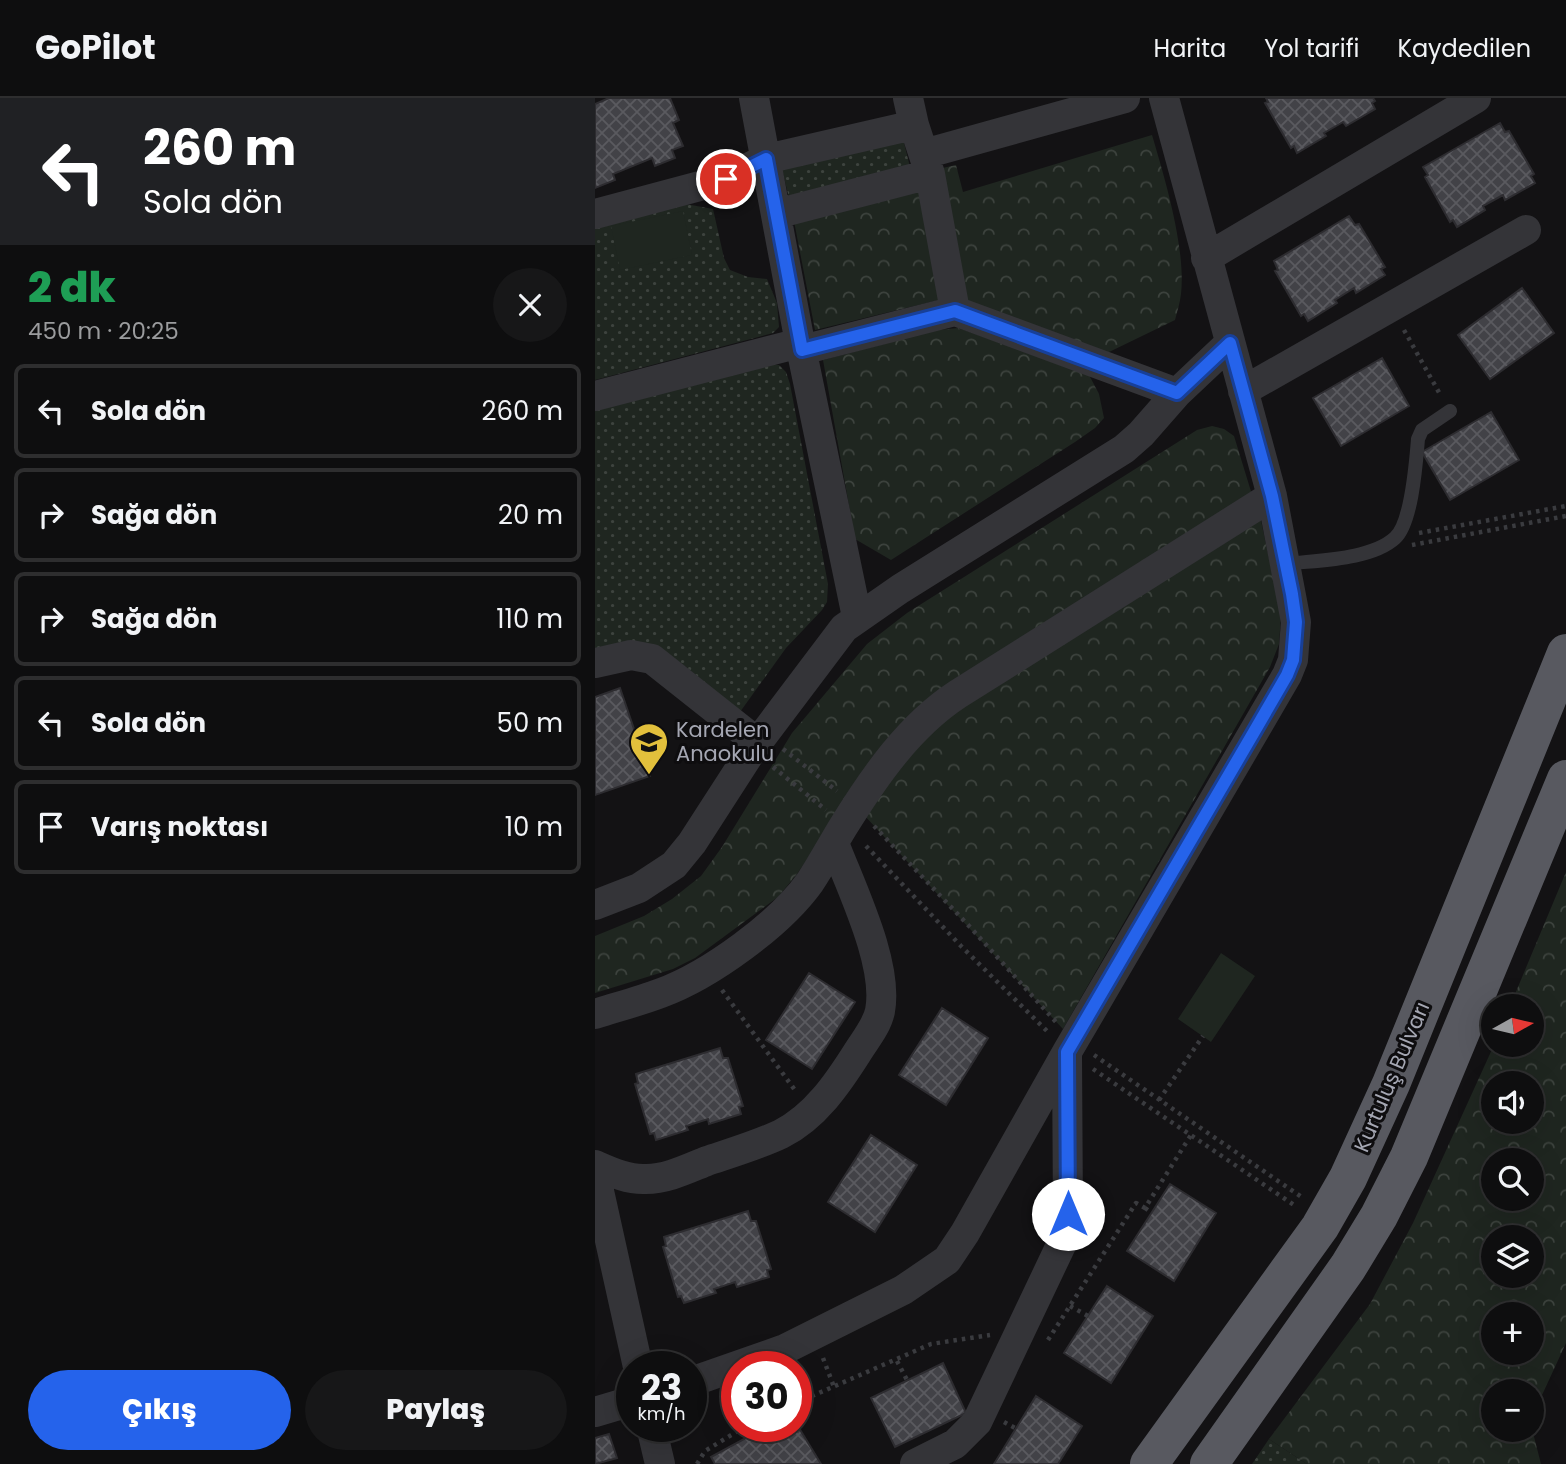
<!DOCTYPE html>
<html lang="tr">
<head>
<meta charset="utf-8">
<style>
  body { margin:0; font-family:Poppins,sans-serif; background:#171718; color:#f1f3f6; height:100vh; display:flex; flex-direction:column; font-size:26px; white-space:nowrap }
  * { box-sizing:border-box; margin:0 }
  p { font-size:23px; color:#9b9c9e }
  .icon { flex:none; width:38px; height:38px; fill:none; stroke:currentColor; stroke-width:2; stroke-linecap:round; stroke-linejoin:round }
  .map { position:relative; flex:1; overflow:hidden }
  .panel { display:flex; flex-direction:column; background:#0e0e0f; width:595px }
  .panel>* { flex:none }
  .hud { background:#202124; color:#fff; overflow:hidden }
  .needle { width:46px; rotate:82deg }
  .fabs { position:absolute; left:886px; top:896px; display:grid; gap:14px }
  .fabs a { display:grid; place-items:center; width:63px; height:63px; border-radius:50%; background:#0e0e0f; box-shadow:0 7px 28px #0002,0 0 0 2px #2e2e2f; font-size:35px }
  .speed { position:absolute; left:21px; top:1253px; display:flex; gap:14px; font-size:35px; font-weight:700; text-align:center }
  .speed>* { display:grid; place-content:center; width:91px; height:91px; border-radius:50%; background:#0e0e0f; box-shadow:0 7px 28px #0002,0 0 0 2px #2e2e2f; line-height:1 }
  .speed small { font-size:18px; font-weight:400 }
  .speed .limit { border:10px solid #d22; background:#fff; color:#111 }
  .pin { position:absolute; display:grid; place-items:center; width:60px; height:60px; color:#fff; margin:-30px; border:4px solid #fff; border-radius:50%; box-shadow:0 2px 7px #0007 }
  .me { position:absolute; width:77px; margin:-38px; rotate:0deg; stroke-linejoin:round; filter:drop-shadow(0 0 5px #0008) }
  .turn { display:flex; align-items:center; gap:24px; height:147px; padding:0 28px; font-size:32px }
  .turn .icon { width:91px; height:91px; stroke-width:2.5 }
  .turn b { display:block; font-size:49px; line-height:60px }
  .round { display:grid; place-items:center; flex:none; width:74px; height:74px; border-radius:37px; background:#171718 }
  .summary { display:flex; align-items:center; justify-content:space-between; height:119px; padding:0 28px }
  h1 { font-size:42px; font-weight:800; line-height:52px; color:#1e9e55 }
  .cta { display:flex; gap:14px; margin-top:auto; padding:14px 28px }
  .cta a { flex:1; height:80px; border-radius:42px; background:#2563eb; color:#fff; font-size:28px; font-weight:800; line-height:80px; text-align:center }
  .cta a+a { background:#171718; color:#f1f3f6 }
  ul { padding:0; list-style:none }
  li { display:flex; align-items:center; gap:21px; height:94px; margin:0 14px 10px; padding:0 14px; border:4px solid #2e2e2f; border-radius:10px }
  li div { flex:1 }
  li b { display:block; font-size:26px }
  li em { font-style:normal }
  header { display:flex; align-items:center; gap:42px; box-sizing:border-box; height:98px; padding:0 35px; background:#0e0e0f; border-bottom:2px solid #2e2e2f }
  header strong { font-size:33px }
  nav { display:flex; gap:38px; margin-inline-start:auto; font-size:24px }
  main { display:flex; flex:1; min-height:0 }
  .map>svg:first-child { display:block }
</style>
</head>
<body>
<header>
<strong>GoPilot</strong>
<nav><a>Harita</a><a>Yol tarifi</a><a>Kaydedilen</a></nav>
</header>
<main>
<section class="panel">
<div class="hud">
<div class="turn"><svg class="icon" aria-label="left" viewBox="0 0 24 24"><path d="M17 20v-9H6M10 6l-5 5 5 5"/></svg><div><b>260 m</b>Sola dön</div></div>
</div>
<div class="summary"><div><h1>2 dk</h1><p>450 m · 20:25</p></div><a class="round"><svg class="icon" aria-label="close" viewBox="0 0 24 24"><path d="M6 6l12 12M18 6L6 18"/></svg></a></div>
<ul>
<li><svg class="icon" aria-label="left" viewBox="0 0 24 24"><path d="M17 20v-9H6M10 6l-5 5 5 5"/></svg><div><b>Sola dön</b></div><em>260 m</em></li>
<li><svg class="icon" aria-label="right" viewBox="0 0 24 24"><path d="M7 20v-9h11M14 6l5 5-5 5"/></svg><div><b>Sağa dön</b></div><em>20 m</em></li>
<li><svg class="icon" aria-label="right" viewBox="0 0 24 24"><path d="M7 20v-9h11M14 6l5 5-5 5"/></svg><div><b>Sağa dön</b></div><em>110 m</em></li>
<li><svg class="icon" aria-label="left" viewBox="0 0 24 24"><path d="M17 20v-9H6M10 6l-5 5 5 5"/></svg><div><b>Sola dön</b></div><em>50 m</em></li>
<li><svg class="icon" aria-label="arrive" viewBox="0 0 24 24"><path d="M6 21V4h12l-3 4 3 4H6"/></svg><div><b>Varış noktası</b></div><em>10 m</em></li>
</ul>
<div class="cta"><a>Çıkış</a><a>Paylaş</a></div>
</section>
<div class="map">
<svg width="971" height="1366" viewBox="0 0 971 1366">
  <defs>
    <pattern id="grass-dots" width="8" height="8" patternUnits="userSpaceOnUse" patternTransform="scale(1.75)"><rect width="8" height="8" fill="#1f2620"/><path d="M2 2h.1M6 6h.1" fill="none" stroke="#3d433e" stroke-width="1.8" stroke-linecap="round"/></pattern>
    <pattern id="forest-crowns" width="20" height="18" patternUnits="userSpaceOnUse" patternTransform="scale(1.75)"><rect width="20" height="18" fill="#1f2620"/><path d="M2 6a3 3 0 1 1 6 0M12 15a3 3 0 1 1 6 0" fill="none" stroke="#3d433e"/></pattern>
    <pattern id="building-cross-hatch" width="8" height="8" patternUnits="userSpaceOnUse" patternTransform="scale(1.75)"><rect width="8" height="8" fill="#424247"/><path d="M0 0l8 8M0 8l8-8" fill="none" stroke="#5a5a5f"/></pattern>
  </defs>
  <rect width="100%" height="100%" fill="#131214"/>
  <!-- grass -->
  <path fill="url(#grass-dots)" d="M308,41L315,69L194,100L187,71Z
    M91,106L118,111L129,160L135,172L153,179L172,181L182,205L184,229L178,235L0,282V130Z
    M169,266L184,267L191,274L195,286L233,486L232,504L227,512L191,550L145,614L90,568L0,555V312Z
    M674,1341L712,1366H657Z"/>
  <!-- forest -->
  <path fill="url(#forest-crowns)" fill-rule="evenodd" d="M557,37C570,81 591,151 586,196C585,205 582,214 580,222L512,255L370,204L343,71L361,67L368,94Z
    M328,90L348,201L220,232L199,123Z
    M363,230L493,275L504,296L509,320L500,330L480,344L296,462L260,441L228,262L342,232Z
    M617,328L629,331L639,338L658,400L277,666L202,776L183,799L100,860L78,871L0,895V838L49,818L77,801L106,778L127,749L197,635L272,546L312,515L602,332Z
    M665,418L686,517L684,546L675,569L468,931L269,717L330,632Z
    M971,774V1245L936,1321V1293H898V1332H936V1327L946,1366H712L674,1341L775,1206L818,1125L899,947H936V908H915ZM936,985V1024H898V985ZM936,1062V1101H898V1062ZM936,1139V1178H898V1139ZM936,1216V1255H898V1216Z"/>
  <!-- park -->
  <path fill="#1f2620" d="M88,113L97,157L25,172L16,128Z
    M626,855L660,878L616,944L583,921Z"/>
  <!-- building -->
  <path fill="url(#building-cross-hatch)" stroke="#2d2c30" stroke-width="2" d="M14,0H75L84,22L78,25L88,48L77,52L80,60L60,68L57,60L18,76L20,82L0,90V6Z
    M671,0H778L780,3L777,5L780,11L751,28L748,24L729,35L731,38L702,55L699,48L696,50L670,5L673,4Z
    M905,25L910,34L914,33L939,76L936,78L940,85L910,102L908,97L888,108L890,112L862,129L858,122L855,124L830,79L833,77L828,69Z
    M754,118L760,127L764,126L790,169L786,171L790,177L761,195L759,190L740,202L742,205L713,223L709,216L706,218L680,173L683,172L679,163Z
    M927,190L959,235L895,281L863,237Z
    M787,260L814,308L746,348L718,300Z
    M896,314L924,362L855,402L827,354Z
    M25,590L55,678L0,697V599Z
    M214,875L260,904L217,971L171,942Z
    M347,910L393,940L351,1007L304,977Z
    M125,950L128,960H133L148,1008L144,1009L146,1016L114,1026L113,1021L91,1028L93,1032L61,1042L59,1035L55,1036L40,986L43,985L41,976Z
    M276,1037L322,1067L280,1134L233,1104Z
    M575,1086L621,1115L579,1183L532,1153Z
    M153,1113L156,1123H161L176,1171L172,1172L174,1179L142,1189L140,1184L119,1191L121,1195L89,1205L86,1198L83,1199L68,1149L71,1148L69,1139Z
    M512,1188L558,1218L516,1285L469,1255Z
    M348,1265L371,1315L300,1349L276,1300Z
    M441,1298L487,1328L463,1366H399Z
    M201,1325L226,1366H120L116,1359L173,1328H201Z
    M14,1336L22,1360L0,1366V1340Z"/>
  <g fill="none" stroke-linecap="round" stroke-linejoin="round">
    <!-- path -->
    <path stroke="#3a3b3f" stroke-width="4.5" stroke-dasharray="3.5 5" stroke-linecap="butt" d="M809,232L846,298
      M824,435L971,408
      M817,447L971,418
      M188,651L242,693
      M178,669L231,712
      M279,728L375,829L461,924
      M271,748L366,848L453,934
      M127,892L202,995
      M499,957L708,1100
      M498,971L702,1109
      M564,1002L608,938
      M550,1110L557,1115
      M475,1208L493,1218
      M453,1242L541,1105L550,1110L596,1037
      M228,1260L239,1289
      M302,1263L312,1282
      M201,1305L336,1246L395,1237
      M409,1324L420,1330
      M149,1329L154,1338
      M102,1366L110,1353L151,1328"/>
    <!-- service -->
    <path stroke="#343438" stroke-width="14" d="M691,466C722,462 776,462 800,440C817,425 821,364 823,341L827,332L855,313"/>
    <!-- minor -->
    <path stroke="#343438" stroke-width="30" d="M159,0L205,245L262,519
      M313,0L319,27L335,76L360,213
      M329,56L530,0
      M0,116L131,81L171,61L319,27
      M181,116L335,76
      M611,160L881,0
      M207,252L360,213L582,295
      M648,293L931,132
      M0,298L205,245
      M0,565L36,557L57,561L163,645
      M0,807L44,790L79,767L97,745L157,652L249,530L305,491L529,351L546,336L582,295L635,245
      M0,916C22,909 45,903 66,895C115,877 185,826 215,784C227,766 237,747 248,729C279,679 314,628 363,596L677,398
      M0,1067C16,1074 33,1082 51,1081C72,1081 92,1071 112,1063C136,1055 163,1047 186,1036C220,1019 243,985 262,955C270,942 282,928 285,913C294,866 256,790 239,745
      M0,1075L43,1269
      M96,1284L190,1251L308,1192L352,1162L370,1135L472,954L692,577L698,562L701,524L677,398L569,0
      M0,1314L37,1303
      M56,1328L65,1366
      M320,1366L360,1346L382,1324L468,1143L473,1117L472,958"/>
    <!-- trunk -->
    <path stroke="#585960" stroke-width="38" d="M554,1366L725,1129L753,1080L796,986L971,555
      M614,1366L753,1169L784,1118L814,1059L971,681"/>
  </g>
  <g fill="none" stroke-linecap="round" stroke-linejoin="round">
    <defs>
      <path id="route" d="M131,81L171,61L207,252L360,213L582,295L635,245L677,398L697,496L701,524L698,562L692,577L659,634L472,954L473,1116"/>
    </defs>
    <!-- route casing -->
    <use href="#route" stroke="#184099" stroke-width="18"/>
    <!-- route -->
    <use href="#route" stroke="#2563eb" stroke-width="12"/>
  </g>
  <!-- icons -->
  <defs>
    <symbol id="school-pin" viewBox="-11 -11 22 30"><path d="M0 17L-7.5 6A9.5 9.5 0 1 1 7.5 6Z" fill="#e2c03c" stroke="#0e0d0f"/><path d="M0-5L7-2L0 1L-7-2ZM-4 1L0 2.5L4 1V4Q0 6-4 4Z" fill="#111"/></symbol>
  </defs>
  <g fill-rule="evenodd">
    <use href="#school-pin" x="32" y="622" width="44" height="60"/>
  </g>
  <g text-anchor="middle" stroke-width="6" stroke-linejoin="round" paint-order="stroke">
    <!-- poi labels -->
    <g font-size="21" fill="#a5a7b3" stroke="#0e0d0f" text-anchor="start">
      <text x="81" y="639">Kardelen<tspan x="81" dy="24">Anaokulu</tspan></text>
    </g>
    <!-- street labels -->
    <g font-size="21" fill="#a5a7b3" stroke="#0e0d0f">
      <text transform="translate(797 979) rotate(-67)" y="7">Kurtuluş Bulvarı</text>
    </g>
  </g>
</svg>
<div class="fabs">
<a><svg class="needle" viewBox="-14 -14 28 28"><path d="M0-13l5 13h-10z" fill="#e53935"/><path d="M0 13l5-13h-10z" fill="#9b9c9e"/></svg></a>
<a><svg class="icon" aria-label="sound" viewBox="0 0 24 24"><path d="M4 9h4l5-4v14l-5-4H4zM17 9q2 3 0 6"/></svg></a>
<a><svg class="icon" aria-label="search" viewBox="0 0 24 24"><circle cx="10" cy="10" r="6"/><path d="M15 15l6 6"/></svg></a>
<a><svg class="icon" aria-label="layers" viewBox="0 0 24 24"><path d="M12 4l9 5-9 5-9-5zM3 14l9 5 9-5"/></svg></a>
<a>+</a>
<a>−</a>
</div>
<div class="speed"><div>23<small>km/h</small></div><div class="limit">30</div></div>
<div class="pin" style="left:131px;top:81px;background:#d93025"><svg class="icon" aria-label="arrive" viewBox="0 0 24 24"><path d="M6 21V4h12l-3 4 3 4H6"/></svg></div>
<svg class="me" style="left:473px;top:1116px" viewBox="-20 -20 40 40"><circle r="19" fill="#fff"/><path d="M0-13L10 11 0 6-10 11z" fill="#2563eb"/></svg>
</div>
</main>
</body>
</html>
